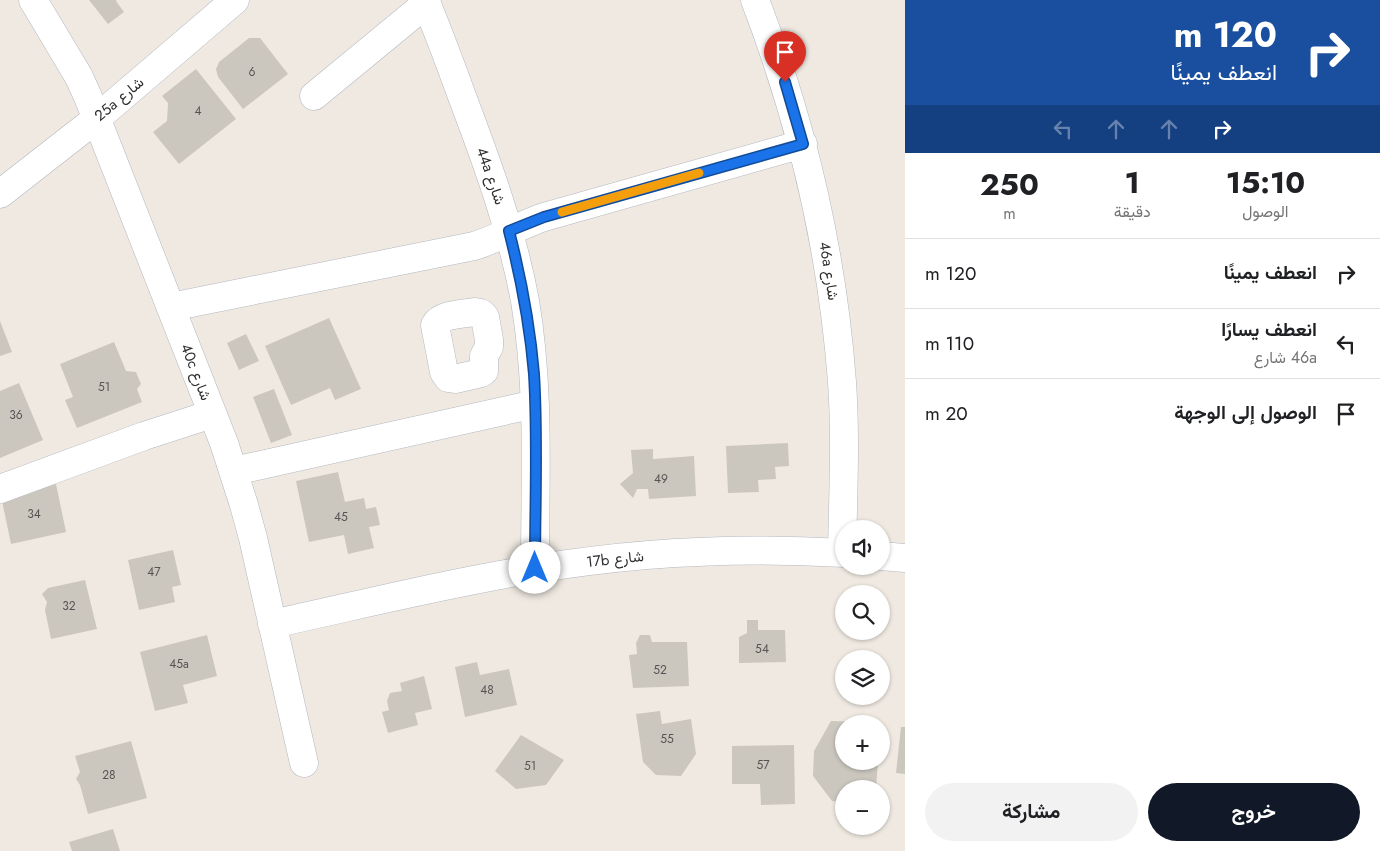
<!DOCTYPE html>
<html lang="ar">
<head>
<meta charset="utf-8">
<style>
  body { margin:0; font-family:Jost,Vazirmatn,sans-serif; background:#f2f2f2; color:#202124; direction:rtl; height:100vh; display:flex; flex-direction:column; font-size:19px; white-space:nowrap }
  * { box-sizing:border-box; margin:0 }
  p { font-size:16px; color:#757577 }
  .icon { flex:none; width:28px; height:28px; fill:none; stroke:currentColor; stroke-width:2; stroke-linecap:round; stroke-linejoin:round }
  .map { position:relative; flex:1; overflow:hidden; direction:ltr }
  .sheet { display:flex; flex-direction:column; background:#fff; width:475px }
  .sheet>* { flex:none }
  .hud { background:#1a4fa0; color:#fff; overflow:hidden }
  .buttons { position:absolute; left:835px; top:520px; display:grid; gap:10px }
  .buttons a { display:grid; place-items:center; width:55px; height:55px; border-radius:50%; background:#fff; box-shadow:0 1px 4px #0004; font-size:25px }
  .pin { position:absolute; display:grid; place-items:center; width:42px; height:42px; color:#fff; margin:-51px -21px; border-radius:50% 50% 50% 0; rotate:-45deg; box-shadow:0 0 5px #0007 }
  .pin .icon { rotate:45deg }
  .me { position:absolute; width:55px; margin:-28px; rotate:0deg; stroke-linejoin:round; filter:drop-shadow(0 0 4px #0008) }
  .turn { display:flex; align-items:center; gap:18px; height:105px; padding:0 20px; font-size:22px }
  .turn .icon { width:65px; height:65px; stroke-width:2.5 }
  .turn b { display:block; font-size:35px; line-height:42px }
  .lanes { display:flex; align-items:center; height:48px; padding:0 20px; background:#0003; justify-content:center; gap:25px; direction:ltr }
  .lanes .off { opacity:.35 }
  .eta { display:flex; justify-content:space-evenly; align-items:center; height:85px; text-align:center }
  .eta b { font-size:30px; font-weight:700; line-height:35px }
  .button { display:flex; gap:10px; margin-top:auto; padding:10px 20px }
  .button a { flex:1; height:58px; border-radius:30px; background:#111827; color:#fff; font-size:20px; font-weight:700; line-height:58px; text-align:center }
  .button a+a { background:#f2f2f2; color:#202124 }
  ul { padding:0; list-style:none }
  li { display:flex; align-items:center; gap:15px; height:70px; padding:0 20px; border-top:1px solid #e0e0e0 }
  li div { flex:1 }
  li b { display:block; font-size:19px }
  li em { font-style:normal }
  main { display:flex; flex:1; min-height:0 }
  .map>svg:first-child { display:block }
</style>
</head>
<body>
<main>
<section class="sheet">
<div class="hud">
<div class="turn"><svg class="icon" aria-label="right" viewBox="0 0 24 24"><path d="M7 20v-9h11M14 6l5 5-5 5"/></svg><div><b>120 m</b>انعطف يمينًا</div></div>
<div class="lanes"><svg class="icon off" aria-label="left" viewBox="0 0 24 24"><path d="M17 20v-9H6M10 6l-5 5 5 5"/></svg><svg class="icon off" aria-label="ahead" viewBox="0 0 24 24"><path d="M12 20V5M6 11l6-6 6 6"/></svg><svg class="icon off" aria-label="ahead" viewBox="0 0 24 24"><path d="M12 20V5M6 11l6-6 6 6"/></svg><svg class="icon" aria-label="right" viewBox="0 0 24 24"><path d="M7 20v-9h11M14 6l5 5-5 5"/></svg></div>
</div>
<div class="eta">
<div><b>15:10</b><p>الوصول</p></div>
<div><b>1</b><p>دقيقة</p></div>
<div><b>250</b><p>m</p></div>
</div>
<ul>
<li><svg class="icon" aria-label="right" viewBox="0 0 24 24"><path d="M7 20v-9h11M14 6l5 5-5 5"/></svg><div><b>انعطف يمينًا</b></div><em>120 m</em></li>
<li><svg class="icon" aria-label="left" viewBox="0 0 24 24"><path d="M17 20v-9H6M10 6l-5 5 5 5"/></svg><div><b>انعطف يسارًا</b><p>46a شارع</p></div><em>110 m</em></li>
<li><svg class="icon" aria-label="arrive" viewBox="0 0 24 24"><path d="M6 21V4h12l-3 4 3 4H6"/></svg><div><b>الوصول إلى الوجهة</b></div><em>20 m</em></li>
</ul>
<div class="button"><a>خروج</a><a>مشاركة</a></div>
</section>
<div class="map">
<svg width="905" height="851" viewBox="0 0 905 851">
  <rect width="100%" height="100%" fill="#efe9e1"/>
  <!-- building -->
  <path fill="#cbc7bf" d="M89,0H117L116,1L124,12L108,24Z
    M249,38H260L288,74L243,109L218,77L216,69L219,62Z
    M196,69L236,119L179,164L153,132L167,121L168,103L162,96Z
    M329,318L361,389L335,400L330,388L291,405L265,346Z
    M0,321L12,352L0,356Z
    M246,334L259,361L239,370L227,343Z
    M114,342L126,371L136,372L141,384L137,389L142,402L77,428L65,400L73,397L60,364Z
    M19,383L43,440L0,458V391Z
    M274,389L292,435L271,443L253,397Z
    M788,443L789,466L775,467L776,479L758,480L759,492L728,493L726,446Z
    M653,449V459L694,456L696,496L649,499L648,489H637L633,498L620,484L633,473L631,450Z
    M338,472L345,502L364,498L366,509L376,507L380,525L369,527L374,548L348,554L344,535L309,542L296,481Z
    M56,484L66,532L11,544L1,496Z
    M173,550L181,585L172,587L175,602L139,610L128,560Z
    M85,580L97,629L51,639L45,610L47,602L42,594L48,588Z
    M747,620H758V630H785L786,662L739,663V637L747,633Z
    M207,635L217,676L183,685L188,703L155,711L140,652Z
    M640,635H650L652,642H687L689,686L633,688L629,655L637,654L636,643Z
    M477,662L480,675L509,669L517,705L465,717L455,667Z
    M424,676L432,709L415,713L418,725L388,733L382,712L389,710L387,701L390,693L402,691L400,683Z
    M660,711L662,724L691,719L696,754L681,776L656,775L643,762L636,714Z
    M831,721L858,722V724H844V761H878L876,789H844V802L832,801L813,776L814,751Z
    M901,727H905V774L896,773Z
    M521,735L564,760L546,785L516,789L495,771Z
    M131,741L147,798L88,814L80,785L76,779L80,772L75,756Z
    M794,745L795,804L761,805L760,784H732V746Z
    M113,829L120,851H72L69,842Z"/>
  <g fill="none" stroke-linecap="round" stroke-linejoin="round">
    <defs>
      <path id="minor" d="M33,0L79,77L88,97L224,443L244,505L253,538L304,763
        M425,0C439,33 451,66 463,99C488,165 512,231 525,301C540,389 535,479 535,568
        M755,0C803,125 832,249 842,382C846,439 843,496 842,553
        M314,96L427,3
        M0,194L96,119L235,0
        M171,307L474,246C498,239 520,225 544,217L803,144
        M475,312L481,313L485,317L489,340V347L484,356V371L481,373L455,379L448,378L444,372L435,325C441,314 464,314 475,312Z
        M234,471L535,404
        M0,489L144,436L212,414
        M881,556L905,558
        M272,624C360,605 447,583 535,569C637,552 741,547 844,553"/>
    </defs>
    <!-- minor casing -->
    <use href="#minor" stroke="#b4b7c1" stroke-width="29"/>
    <!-- minor -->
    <use href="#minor" stroke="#fff" stroke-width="28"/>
  </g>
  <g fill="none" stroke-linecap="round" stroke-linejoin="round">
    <defs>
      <path id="route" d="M535,568C535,504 538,438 534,374C530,326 521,278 509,231L544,217L803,144L785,82"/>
    </defs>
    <!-- route casing -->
    <use href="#route" stroke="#114b97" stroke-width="12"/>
    <!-- route -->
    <use href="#route" stroke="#1a73e8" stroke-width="9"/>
    <!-- slow -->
    <path stroke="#f59e0b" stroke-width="9" d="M562,212L699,173"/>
  </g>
  <g text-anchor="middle" stroke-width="4" stroke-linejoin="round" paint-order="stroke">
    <!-- number labels -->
    <g font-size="12" fill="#555452">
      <text x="252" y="76">6</text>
      <text x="198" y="115">4</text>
      <text x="104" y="391">51</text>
      <text x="16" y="419">36</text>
      <text x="661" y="483">49</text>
      <text x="34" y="518">34</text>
      <text x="341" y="521">45</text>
      <text x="154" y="576">47</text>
      <text x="69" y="610">32</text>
      <text x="762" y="653">54</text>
      <text x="179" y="668">45a</text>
      <text x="660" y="674">52</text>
      <text x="487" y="694">48</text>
      <text x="667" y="743">55</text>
      <text x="763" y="769">57</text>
      <text x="530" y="770">51</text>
      <text x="109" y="779">28</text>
    </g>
    <!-- street labels -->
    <g font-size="15" fill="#2e2e2e" stroke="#fff">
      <text transform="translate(119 99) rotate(-40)" y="5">25a شارع</text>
      <text transform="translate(491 176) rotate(71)" y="5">44a شارع</text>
      <text transform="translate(829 271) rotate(81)" y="5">46a شارع</text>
      <text transform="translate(196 372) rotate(69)" y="5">40c شارع</text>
      <text transform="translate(615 559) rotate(-6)" y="5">17b شارع</text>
    </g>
  </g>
</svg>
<div class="buttons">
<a><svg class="icon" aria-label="sound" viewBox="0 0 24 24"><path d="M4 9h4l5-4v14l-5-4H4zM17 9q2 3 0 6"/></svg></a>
<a><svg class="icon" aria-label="search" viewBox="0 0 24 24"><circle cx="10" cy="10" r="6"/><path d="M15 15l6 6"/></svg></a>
<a><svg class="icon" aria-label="layers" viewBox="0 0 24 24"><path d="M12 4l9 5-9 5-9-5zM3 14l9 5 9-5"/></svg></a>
<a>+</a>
<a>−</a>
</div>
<div class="pin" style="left:785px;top:82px;background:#d93025"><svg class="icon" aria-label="arrive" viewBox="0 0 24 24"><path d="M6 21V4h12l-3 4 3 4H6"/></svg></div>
<svg class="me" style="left:535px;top:568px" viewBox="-20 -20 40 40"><circle r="19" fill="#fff"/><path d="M0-13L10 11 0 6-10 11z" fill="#1a73e8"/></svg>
</div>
</main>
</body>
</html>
